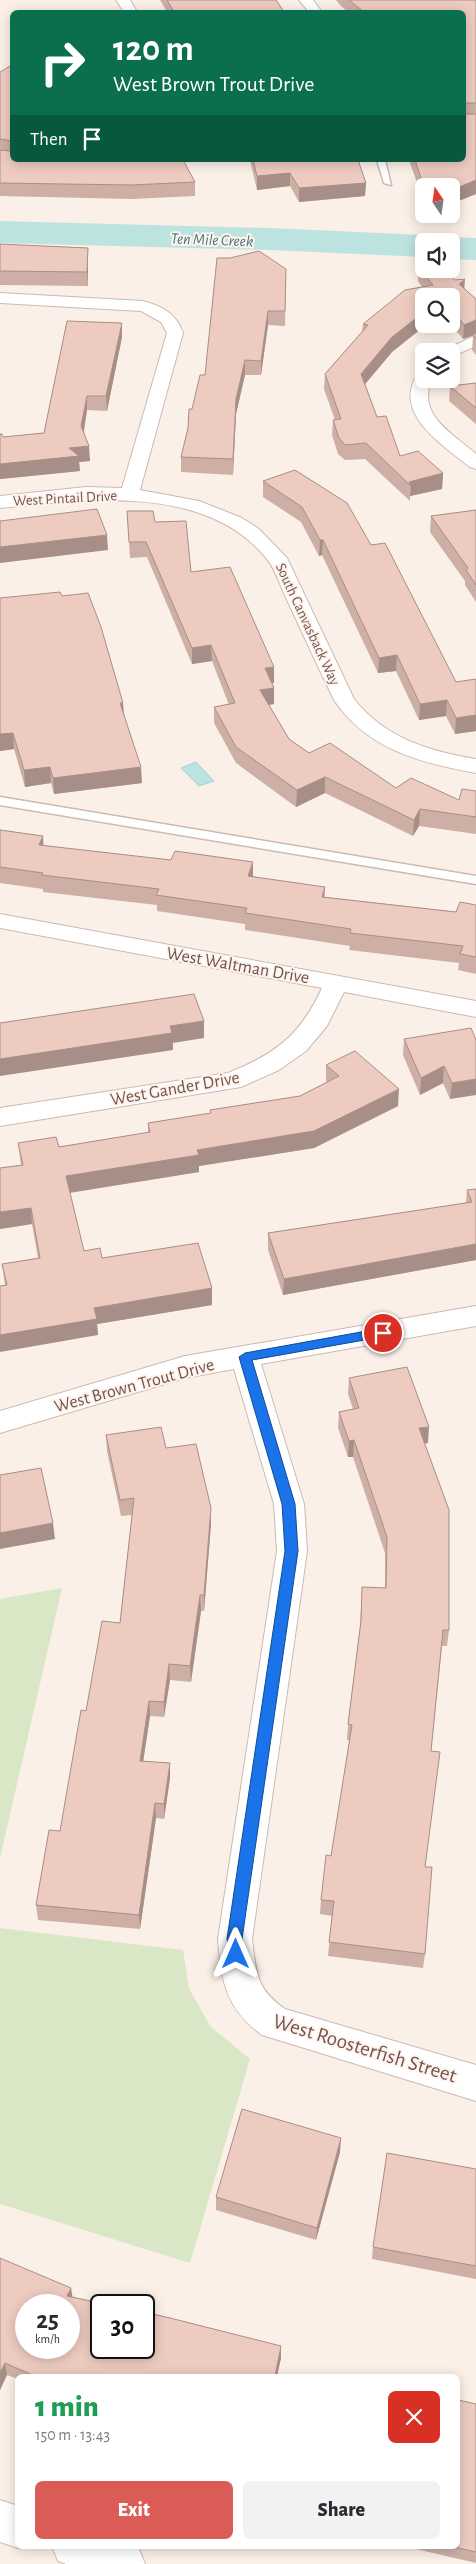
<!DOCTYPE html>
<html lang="en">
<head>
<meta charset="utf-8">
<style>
  body { margin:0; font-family:"Alegreya Sans",sans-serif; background:#f2f2f3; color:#2b2b33; height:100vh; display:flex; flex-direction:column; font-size:19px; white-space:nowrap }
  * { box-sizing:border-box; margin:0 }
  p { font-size:16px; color:#7c7c81 }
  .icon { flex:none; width:28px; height:28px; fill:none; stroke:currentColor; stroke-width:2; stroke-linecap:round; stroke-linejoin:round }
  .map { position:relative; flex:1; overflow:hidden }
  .details { position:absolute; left:15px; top:2374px; width:445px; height:175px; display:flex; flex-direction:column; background:#fff; border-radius:8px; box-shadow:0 2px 12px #0003 }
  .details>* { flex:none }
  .banner { position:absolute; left:10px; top:10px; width:456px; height:152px; border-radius:8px; box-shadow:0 2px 12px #0003; background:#0b6e4f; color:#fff; overflow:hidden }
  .needle { width:32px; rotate:347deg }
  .tools { position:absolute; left:415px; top:178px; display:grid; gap:10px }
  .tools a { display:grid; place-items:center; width:45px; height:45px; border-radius:8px; background:#fff; box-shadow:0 2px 12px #0003; font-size:25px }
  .speed { position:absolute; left:15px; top:2294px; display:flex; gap:10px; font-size:25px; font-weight:700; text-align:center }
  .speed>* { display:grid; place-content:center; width:65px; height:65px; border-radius:50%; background:#fff; box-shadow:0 2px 12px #0003; line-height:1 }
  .speed small { font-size:12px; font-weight:400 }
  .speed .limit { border:2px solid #111; border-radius:8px; background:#fff; color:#111 }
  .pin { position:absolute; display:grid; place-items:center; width:42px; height:42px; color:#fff; margin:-21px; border:2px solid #fff; border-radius:50%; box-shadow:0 1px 5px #0007 }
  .me { position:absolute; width:55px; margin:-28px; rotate:0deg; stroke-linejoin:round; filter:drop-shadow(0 0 4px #0008) }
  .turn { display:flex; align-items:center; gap:18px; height:105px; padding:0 20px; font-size:22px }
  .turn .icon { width:65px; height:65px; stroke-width:2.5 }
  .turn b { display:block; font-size:35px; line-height:42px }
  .then { display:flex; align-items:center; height:48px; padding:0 20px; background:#0003; gap:10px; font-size:19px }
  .round { display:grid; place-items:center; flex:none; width:52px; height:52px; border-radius:8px; background:#f2f2f3 }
  .head { display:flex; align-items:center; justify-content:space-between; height:85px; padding:0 20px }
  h1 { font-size:30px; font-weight:800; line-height:38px; color:#1e9e55 }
  .primary-button { display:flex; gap:10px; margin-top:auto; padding:10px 20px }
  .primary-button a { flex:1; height:58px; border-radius:8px; background:#db5b56; color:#fff; font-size:20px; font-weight:800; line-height:58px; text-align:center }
  .primary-button a+a { background:#f2f2f3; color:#2b2b33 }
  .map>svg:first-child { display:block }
</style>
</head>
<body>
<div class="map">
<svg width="476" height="2564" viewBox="0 0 476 2564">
  <rect width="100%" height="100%" fill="#fbf0e7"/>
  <!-- green -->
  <path fill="#dae7c7" d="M62,1588L0,1858V1599Z
    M0,1928L183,1950L189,1989L211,2027L250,2059L190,2263L0,2204Z"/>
  <!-- water -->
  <path fill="#bde3e1" stroke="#a4d4d3" d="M196,762L214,781L199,786L181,768Z"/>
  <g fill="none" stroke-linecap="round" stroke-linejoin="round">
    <!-- river -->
    <path fill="#bde3e1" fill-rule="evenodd" d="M0,221L270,228L424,235L438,241L451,237L476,238V260L451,259V241H424V257L270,250L0,243Z"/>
    <defs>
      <path id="lane" d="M377,160H385L391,185L384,183Z
        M0,797L476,876V884L0,805Z"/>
      <path id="street" d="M116,0H130L137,12H124Z
        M299,0H313L322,12H309Z
        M0,293L143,301C162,306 177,314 183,333L140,490L199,501L242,518L259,529L287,558L354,699C385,738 428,751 476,759V773C420,763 367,749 334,700C318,667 303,634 287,600C281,588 276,570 267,559C206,483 85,499 0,508V496L86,487L122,488L167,333L161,322L141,311L0,303Z
        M476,335V346L451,357V351H443Z
        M424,373V379H432C416,415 452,433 476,454V469L470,467C443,445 391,413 418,374Z
        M0,914L476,1001V1017L344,992L327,1026L306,1051L279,1070L241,1087L0,1126V1108L228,1073C275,1054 300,1036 322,988L0,928Z
        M476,1306V1326L261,1364L304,1504L307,1551L252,1939C256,1972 256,1989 285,2009L476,2065V2101L262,2035C226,2009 221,1981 218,1939L277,1551L274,1504L234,1369L185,1378L0,1433V1411L185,1356Z
        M0,2500L18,2506V2546H22L18,2548L0,2542Z
        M52,2546H132L139,2549L145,2564H66L58,2561Z"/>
    </defs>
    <!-- lane casing -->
    <use href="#lane" stroke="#ceb8b1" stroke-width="3"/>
    <!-- street casing -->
    <use href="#street" stroke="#ceb8b1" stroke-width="2"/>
    <!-- lane -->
    <use href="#lane" fill="#fff" fill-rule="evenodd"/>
    <!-- street -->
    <use href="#street" fill="#fff" fill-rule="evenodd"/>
  </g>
  <!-- wall -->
  <path fill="#cdafa6" d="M160,0H276L284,12H167Z
    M336,0H476V194L456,202L451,200V186H424V203L409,160H464V12H348L341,6Z
    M12,65V160L195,182V196L131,199L0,196V72Z
    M250,160H358L366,183L365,196L299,202L290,186L257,190Z
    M0,244L88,248V286L0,285Z
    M418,267L465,289L476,299V355L472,350L473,336L463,339L451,324V296H424V324H427L392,352L365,384L377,417L400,456L443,473L442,489L410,496V501L365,459L345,460L338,454L332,435L333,420H335L324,389L325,374L362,332L363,324L422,287L418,281Z
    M286,269L285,326L268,325L261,375H245L236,414L233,475L181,472V457L192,409L205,375Z
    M122,323V337L107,411L87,410L84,432L90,461L79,462L80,471L0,479V434L3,437L44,433Z
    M476,383V424L449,401L450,386Z
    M263,481L371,545L456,682L476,679V731L455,734L446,716L419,720L396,671L378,673L322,555L319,556L301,522L263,497Z
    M476,510V602L465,585V581L430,532L431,516Z
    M127,511L155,522L274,683H272L274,688V704L269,705L289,739L309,753L396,788L459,800L476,791V834L419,826L413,836L325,793L296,807L236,763L214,723V707L229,705L212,661L192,664L147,557L130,558Z
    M62,596L123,703L124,714L142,783L54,794L51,783L25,787L14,749L0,751V598Z
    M0,830L43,836V845L253,876L325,897L456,912L476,905V974L458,970L459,963L349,950L350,946L245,930V924L157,911V905L43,892V889L0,883Z
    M404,1039L476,1040L450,1099L443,1083L420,1095L403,1055Z
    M326,1065L398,1106L314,1148L199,1166V1172L70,1193L84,1251L212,1305L97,1324L98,1335L5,1285L2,1264L38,1258L32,1224L0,1229V1168L21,1165L18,1143L59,1147L148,1133V1123L210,1114V1110L300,1096L327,1082L326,1081Z
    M476,1189V1260L283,1295L268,1250V1233L466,1203L467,1190Z
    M349,1378L428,1443H425L449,1630L447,1646H442L431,1751L425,1867V1954L423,1968L328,1956L332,1916L320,1914L321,1900L331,1856L350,1740H347L348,1724L360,1627L362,1587L385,1588V1553L353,1457H348L338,1428L339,1412L353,1409L348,1394Z
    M106,1435L166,1448L211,1524L204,1611H201L191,1682L170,1680L164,1717L150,1716L143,1761L170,1763V1778L164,1819L156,1818L140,1929L38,1920L36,1905L60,1831L86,1711L120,1623L132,1515L121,1516L107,1451Z
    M340,2152L316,2240L216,2210V2197Z
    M476,2169V2279L372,2259L373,2247Z
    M0,2258L72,2297L281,2346V2358L277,2376H18V2379L7,2375L0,2390Z
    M476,2404V2563L403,2546H458Z"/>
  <!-- shaded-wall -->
  <path fill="#a78e87" d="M290,173V186L257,190V176Z
    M476,180V194L456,202L457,188Z
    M366,183L365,196L299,202V188Z
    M88,248V286L87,272Z
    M465,279L464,293L459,284Z
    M268,311V325L261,375V361Z
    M424,312V324H427L392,352L361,389V374L392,337Z
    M476,320V334L463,339L464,325Z
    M122,323V337L107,411L106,396Z
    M245,360V375L236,414L233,475V459L236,399Z
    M87,396V410L82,441L81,426Z
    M89,446L90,461L79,462L80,471L0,479V464L69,448Z
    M443,473L442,489L410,496L411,486L409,482Z
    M107,535L108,550L0,563V547Z
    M320,540H323L322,555L319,556Z
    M211,645L212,661L192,664V648Z
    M397,655L396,671L378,673L379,658Z
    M274,667V683L265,684V668Z
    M274,688V704L260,706V690Z
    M447,700L446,716L419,720L420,704Z
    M120,703H123L124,719Z
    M476,715V731L455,734L456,718Z
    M13,733L14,749L0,751V734Z
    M50,767L51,783L25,787L24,770Z
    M141,767L142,783L54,794L53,778Z
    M325,777V793L296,807L297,790Z
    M420,809L419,826L413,836L414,820Z
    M43,836L44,852L39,845Z
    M253,862V879L248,876Z
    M325,887L324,904L322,897Z
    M204,1021V1038L173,1043V1050L0,1076V1059L170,1026Z
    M444,1066L443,1083L420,1095L421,1078Z
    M476,1079V1095L450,1099L452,1083Z
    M399,1089L398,1106L314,1148L199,1166V1172L67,1193L66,1176L197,1150Z
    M31,1208L32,1224L0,1229V1212Z
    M476,1244V1260L283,1295L284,1279Z
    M212,1288V1305L97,1324L98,1335L0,1352V1335L94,1308Z
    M429,1427L428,1443L418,1445L419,1428Z
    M354,1440L353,1457H348L349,1441Z
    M211,1508V1524L204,1611V1595Z
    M53,1523L55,1539L0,1549V1533Z
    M200,1595L201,1611L191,1682L190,1666Z
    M169,1664L170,1680L164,1717V1702Z
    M149,1701L150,1716L141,1776L140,1761Z
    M170,1763V1778L164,1819V1804Z
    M155,1803L156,1818L140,1929L139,1915Z
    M341,2138L340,2152L316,2240L317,2228Z
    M71,2288L73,2300L67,2296Z
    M281,2346V2358L277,2376H275Z
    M5,2363L7,2375L0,2390V2373Z"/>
  <!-- building -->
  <path fill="#eecbc1" stroke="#a78e87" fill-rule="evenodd" d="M167,0H276L284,12H174Z
    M349,0H476V103H464V12H364Z
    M12,65V141L0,139V72Z
    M464,114H476V180L457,188L444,184L438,186H424V187L415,160H464Z
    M0,150L11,151H12V160H183L195,182L131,185L0,183Z
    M253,160H358L366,183L299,188L290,173L257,176Z
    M0,244L88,248L87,272L0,271Z
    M259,251L286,269L285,311H268L261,361L245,360L236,399L233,459L181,457L188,428L189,409H192L200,375H205L217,258H230Z
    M424,262V269H442L455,280L465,279L459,284L476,299V320L464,325L451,308V296H424V312L392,337L361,374L377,417L386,416L400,456L418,451L443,473L409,482L411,486L366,443L345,445L339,438L333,420L341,419L325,374L368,325L363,324L405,290L433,285L418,267Z
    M67,321L122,323L106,396H87L81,426L89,446L69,448L79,456L0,464V434H2L3,437L44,433Z
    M476,333V339L473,335Z
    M476,383V408L450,386Z
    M295,470L347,503L371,545L385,543L456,682L476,679V715L456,718L447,700L420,704L397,655L379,658L323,540H320L302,507L263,481Z
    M97,509L107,535L0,547V521Z
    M476,510V585L466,570L468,568L431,516Z
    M127,511H153L155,522L186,521L191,572L230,567L274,667L265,668L274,688L260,690L289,739L309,753L330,743L396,788L411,778L459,800L462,789L476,791V817L420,809L414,820L325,777L297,790L236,747L214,707L235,703L211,645L192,648L146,542H129Z
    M60,592L62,596L88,593L101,627L123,703H120L141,767L53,778L50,767L24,770L13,733L0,734V598Z
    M0,830L43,836L39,845L171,860L175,851L253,862L248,876L325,887L322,897L456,912L460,902L476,905V957L460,954L463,946L350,933L351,929L245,913L247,908L156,895L159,889L42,875L43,873L0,867Z
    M194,994L204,1021L170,1026L172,1033L0,1059V1023Z
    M471,1028L476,1040V1079L452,1083L444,1066L421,1078L404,1039Z
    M355,1051L399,1089L314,1131L197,1150L199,1155L66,1176L84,1251L100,1248L102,1258L198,1243L212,1288L94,1308L97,1319L0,1335V1286L7,1285L2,1264L40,1258L31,1208L0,1212V1168L23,1165L18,1143L56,1137L59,1147L150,1132L148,1123L211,1113L210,1110L300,1096L339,1076L326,1065Z
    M476,1189V1244L284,1279L268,1233L472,1202L467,1190Z
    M407,1367L429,1427L419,1428L449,1510V1630H443L431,1751L440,1752L425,1867H432L425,1954L329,1942L334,1901L321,1900L326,1855L331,1856L352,1725L348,1724L361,1621L362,1587L386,1588L387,1537L354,1440L349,1441L339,1412L359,1408L349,1378Z
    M161,1427L166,1448L196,1444L211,1508L204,1595H200L190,1666L169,1664L164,1702L149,1701L140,1761L170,1763L164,1804L155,1803L139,1915L36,1905L49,1830L60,1831L81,1710L86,1711L102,1621L120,1623L134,1498L120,1500L106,1435Z
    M41,1468L53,1523L0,1533V1475Z
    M242,2109L341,2138L317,2228L216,2197Z
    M387,2153L476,2169V2266L373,2247Z
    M0,2258L71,2288L67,2296L109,2305H101V2348H144V2312L170,2318L281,2346L275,2376H35L5,2363L0,2373ZM26,2305H69V2348H26Z
    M458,2400L476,2404V2552L450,2546H458Z"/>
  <!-- route -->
  <path fill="#1a73e8" stroke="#114b97" d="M383,1328L388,1333L387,1336L252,1360L295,1504L298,1551L242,1939L243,1954L241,1959L236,1961L231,1959L227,1939L285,1551L282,1504L239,1357L245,1353Z"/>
  <g text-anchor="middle" stroke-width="4" stroke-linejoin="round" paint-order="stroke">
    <!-- far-street labels -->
    <g font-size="15" fill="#73544d" stroke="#fef4ed">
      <text transform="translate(65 498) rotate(-3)" y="5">West Pintail Drive</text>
      <text transform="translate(308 624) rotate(65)" y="5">South Canvasback Way</text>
    </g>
    <!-- far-water labels -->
    <g font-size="16" font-style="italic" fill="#427776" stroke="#fef4ed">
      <text transform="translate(212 239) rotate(2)" y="6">Ten Mile Creek</text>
    </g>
    <!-- street labels -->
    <g font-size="18" fill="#73544d" stroke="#fef4ed">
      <text transform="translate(238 965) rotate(10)" y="6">West Waltman Drive</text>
      <text transform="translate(175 1088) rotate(-10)" y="6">West Gander Drive</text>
      <text transform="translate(134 1385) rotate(-15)" y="6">West Brown Trout Drive</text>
    </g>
    <!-- near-street labels -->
    <g font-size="21" fill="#73544d" stroke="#fef4ed">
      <text transform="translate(365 2048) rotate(17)" y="7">West Roosterfish Street</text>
    </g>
  </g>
</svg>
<div class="tools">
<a><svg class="needle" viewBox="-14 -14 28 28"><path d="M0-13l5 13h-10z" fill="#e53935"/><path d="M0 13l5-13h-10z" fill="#7c7c81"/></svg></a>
<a><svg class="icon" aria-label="sound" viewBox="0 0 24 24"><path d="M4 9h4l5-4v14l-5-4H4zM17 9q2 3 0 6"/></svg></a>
<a><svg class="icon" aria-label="search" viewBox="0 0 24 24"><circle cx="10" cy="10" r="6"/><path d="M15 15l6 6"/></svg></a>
<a><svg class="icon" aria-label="layers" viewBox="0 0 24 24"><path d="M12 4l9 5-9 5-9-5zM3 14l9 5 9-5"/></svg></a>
</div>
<div class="speed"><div>25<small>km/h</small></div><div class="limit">30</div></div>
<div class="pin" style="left:383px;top:1333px;background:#d93025"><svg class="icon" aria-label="arrive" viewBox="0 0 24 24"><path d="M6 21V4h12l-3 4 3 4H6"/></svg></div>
<svg class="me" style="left:236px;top:1954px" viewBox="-20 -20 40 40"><path d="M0-17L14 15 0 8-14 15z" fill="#1a73e8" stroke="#fff" stroke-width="4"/></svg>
<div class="banner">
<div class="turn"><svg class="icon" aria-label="right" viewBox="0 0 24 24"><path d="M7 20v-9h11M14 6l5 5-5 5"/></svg><div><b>120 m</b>West Brown Trout Drive</div></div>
<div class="then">Then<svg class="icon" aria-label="arrive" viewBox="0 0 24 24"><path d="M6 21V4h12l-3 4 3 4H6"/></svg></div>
</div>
<section class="details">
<div class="head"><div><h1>1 min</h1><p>150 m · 13:43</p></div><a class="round" style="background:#d93025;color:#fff"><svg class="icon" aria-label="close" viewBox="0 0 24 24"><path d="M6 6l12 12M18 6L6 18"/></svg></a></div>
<div class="primary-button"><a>Exit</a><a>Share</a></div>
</section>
</div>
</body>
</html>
